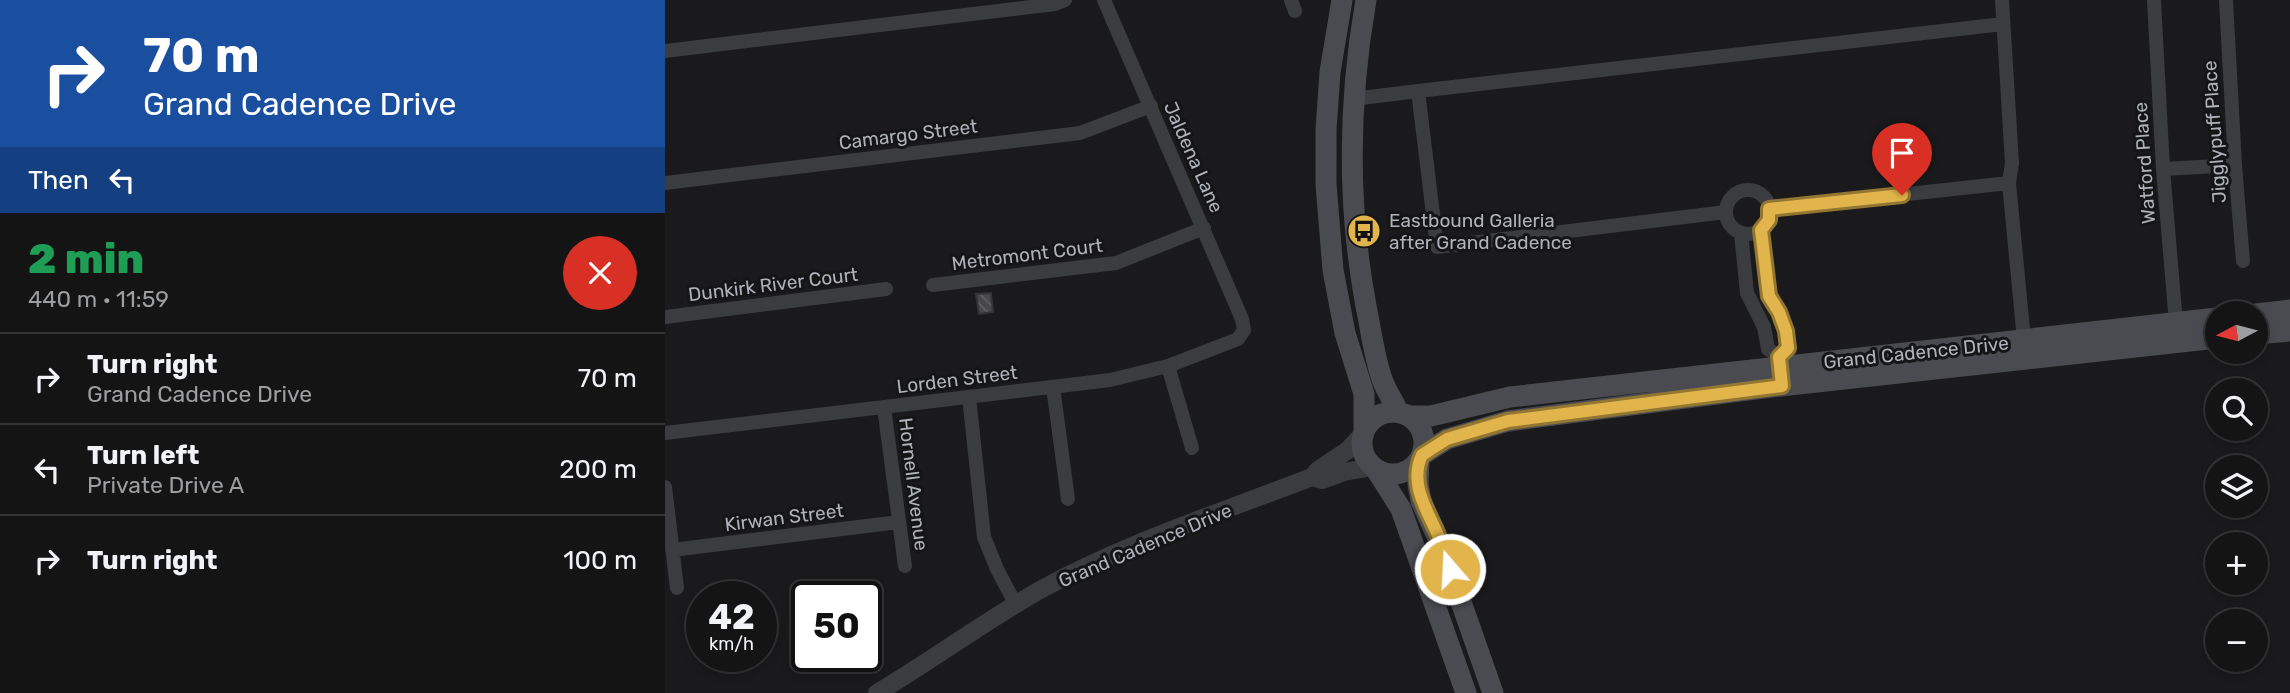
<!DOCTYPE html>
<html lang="en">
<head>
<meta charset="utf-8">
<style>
  body { margin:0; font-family:Rubik,sans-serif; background:#1d1d1e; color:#f1f3f6; height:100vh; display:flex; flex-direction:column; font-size:26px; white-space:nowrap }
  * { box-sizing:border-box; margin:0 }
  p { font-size:23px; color:#9d9ea0 }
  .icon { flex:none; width:38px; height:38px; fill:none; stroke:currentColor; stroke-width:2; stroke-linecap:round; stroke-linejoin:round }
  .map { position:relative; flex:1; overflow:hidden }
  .drawer { display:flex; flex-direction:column; background:#141415; width:665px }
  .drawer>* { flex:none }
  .guide { background:#1a4fa0; color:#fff; overflow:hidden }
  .needle { width:46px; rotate:263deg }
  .buttons { position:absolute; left:1540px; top:301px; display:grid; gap:14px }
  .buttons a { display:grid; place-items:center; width:63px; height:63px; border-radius:50%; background:#141415; box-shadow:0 4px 10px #0003,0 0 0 2px #333334; font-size:35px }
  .speed { position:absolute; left:21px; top:581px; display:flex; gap:14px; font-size:35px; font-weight:700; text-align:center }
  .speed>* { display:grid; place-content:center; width:91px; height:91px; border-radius:50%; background:#141415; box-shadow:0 4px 10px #0003,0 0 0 2px #333334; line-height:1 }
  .speed small { font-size:18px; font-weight:400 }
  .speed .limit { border:4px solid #111; border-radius:10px; background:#fff; color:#111 }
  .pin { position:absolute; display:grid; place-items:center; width:60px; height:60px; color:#fff; margin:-72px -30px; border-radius:50% 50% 50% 0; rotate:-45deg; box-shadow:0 0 7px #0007 }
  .pin .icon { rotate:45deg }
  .me { position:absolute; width:77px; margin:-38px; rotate:341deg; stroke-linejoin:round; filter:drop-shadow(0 0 5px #0008) }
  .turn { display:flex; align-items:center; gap:24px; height:147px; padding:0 28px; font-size:32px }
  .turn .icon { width:91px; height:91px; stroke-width:2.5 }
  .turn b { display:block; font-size:49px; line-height:60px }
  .then { display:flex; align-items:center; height:66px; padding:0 28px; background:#0003; gap:14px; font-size:26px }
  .round { display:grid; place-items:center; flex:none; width:74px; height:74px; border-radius:37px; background:#1d1d1e }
  .overview { display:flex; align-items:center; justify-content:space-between; height:119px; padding:0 28px }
  h1 { font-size:42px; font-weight:800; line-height:52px; color:#1e9e55 }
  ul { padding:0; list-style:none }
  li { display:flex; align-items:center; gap:21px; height:91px; padding:0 28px; border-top:2px solid #333334 }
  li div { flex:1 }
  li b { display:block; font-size:26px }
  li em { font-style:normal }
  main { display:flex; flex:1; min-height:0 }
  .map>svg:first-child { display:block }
</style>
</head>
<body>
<main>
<section class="drawer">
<div class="guide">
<div class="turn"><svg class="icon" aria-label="right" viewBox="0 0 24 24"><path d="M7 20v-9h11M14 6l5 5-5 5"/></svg><div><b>70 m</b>Grand Cadence Drive</div></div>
<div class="then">Then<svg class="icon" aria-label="left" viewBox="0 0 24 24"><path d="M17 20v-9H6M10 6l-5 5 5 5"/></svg></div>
</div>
<div class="overview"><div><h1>2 min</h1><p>440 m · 11:59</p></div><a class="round" style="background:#d93025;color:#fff"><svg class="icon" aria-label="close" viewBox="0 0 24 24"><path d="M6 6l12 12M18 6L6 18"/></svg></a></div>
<ul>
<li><svg class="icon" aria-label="right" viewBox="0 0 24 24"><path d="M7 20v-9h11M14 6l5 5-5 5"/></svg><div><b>Turn right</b><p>Grand Cadence Drive</p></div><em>70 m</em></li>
<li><svg class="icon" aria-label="left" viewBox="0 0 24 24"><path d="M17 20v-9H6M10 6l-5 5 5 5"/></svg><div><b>Turn left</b><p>Private Drive A</p></div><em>200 m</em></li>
<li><svg class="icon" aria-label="right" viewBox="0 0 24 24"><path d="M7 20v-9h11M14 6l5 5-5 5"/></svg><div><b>Turn right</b></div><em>100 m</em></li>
</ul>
</section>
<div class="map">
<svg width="1625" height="693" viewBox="0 0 1625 693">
  <defs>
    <pattern id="building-back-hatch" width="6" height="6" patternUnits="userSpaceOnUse" patternTransform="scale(1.75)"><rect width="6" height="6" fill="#47474c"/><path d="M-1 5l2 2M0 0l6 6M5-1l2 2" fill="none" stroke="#5f5f64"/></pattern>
  </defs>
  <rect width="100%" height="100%" fill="#1a1a1c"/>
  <!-- building -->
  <path fill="url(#building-back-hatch)" stroke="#343438" stroke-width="2" d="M326,293L328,312L314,314L311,294Z"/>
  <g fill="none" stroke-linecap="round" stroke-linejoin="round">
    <!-- minor -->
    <path stroke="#3b3c40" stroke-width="14" d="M626,0L630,11
      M1337,0L1347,163L1344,183L1359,340
      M1489,0L1498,169L1511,323
      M1561,0L1570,165L1578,261
      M0,51L390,4L400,0
      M688,99L753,91
      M1498,169L1570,165
      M0,183L415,133L486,106
      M1061 212a22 22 0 1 1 44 0a22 22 0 1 1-44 0Z
      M1104,209L1344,183
      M1061,212L772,247L753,91L1338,24
      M1096,231L1104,296L1114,312L1120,331L1123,348L1114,357
      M1076,233L1082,293L1099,327L1103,349L1114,357L1115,367
      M268,285L451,263L539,228
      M0,317L221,289
      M503,366L527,448
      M388,387L403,499
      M304,397L319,537L332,569L351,605
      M219,407L240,566
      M0,433L445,380L503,366L573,339L579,330L577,319L439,0
      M0,487L12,588
      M7,550L234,522"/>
    <!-- tertiary -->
    <path stroke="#3b3c40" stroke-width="18" d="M647,477L657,480L679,472L707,467
      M212,693C267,660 319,622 375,590C461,543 556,512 647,477L653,470L683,450L697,435"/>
    <!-- secondary -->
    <path stroke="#494b50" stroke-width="21" d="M677,0L665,72L661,130V184L668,270L680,333L699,394V430
      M701,0C683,103 682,204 701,306C706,330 709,356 717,379C721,391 729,401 733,412
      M1591,314L1625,310
      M1591,334L1625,331
      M697 443a31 31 0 1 1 62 0a31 31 0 1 1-62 0Z
      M743,416H766L845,397L1552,318
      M757,455L782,439L843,421L1115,386L1552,338
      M754,460L753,484L756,501L776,545L828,693
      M712,471L736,509L801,693"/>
  </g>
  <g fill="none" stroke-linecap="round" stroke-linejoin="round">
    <defs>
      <path id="route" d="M785,569C781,557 777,545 772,533C761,508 744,483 757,455L782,439L843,421L1117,386L1114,357L1123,348L1121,331L1114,312L1104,296L1096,230L1104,220V209L1237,195"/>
    </defs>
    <!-- route casing -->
    <use href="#route" stroke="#927631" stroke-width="18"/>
    <!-- route -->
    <use href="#route" stroke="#e1b54c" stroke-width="12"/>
  </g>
  <!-- icons -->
  <defs>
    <symbol id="bus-disc" viewBox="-11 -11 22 22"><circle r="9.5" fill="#e1b54c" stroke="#151517"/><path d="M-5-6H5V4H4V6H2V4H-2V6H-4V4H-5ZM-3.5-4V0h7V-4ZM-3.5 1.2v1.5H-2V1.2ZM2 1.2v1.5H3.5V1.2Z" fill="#111"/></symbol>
  </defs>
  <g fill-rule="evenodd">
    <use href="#bus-disc" x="680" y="212" width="38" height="38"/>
  </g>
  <g text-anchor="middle" stroke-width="6" stroke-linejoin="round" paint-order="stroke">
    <!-- street labels -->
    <g font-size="19" fill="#aeb1ba" stroke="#151517">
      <text transform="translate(1549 132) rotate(-94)" y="7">Jigglypuff Place</text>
      <text transform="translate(243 134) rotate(-7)" y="7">Camargo Street</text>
      <text transform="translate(529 157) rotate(66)" y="7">Jaldena Lane</text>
      <text transform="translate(1479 163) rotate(-94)" y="7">Watford Place</text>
      <text transform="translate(362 254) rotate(-7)" y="7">Metromont Court</text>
      <text transform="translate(108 284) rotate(-7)" y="7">Dunkirk River Court</text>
      <text transform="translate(1251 352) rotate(-6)" y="7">Grand Cadence Drive</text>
      <text transform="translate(292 379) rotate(-7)" y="7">Lorden Street</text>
      <text transform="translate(249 484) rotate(83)" y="7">Hornell Avenue</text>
      <text transform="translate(119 517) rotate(-7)" y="7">Kirwan Street</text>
      <text transform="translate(480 545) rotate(-23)" y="7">Grand Cadence Drive</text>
    </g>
    <!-- poi labels -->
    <g font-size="19" fill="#aeb1ba" stroke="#151517" text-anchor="start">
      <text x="724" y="227">Eastbound Galleria<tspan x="724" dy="22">after Grand Cadence</tspan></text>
    </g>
  </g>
</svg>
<div class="buttons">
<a><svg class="needle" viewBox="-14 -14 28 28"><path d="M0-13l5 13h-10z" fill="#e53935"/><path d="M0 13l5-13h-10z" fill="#9d9ea0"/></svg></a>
<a><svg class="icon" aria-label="search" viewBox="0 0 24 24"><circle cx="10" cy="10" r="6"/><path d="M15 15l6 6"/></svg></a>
<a><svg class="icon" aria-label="layers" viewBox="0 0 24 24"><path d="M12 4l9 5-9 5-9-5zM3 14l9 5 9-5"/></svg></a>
<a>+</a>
<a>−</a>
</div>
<div class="speed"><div>42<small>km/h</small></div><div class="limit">50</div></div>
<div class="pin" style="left:1237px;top:195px;background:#d93025"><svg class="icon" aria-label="arrive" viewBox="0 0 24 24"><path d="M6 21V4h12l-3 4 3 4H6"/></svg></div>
<svg class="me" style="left:785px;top:569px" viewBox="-20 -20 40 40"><circle r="17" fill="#e1b54c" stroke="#fff" stroke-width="3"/><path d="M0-11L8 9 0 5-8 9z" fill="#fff"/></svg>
</div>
</main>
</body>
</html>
